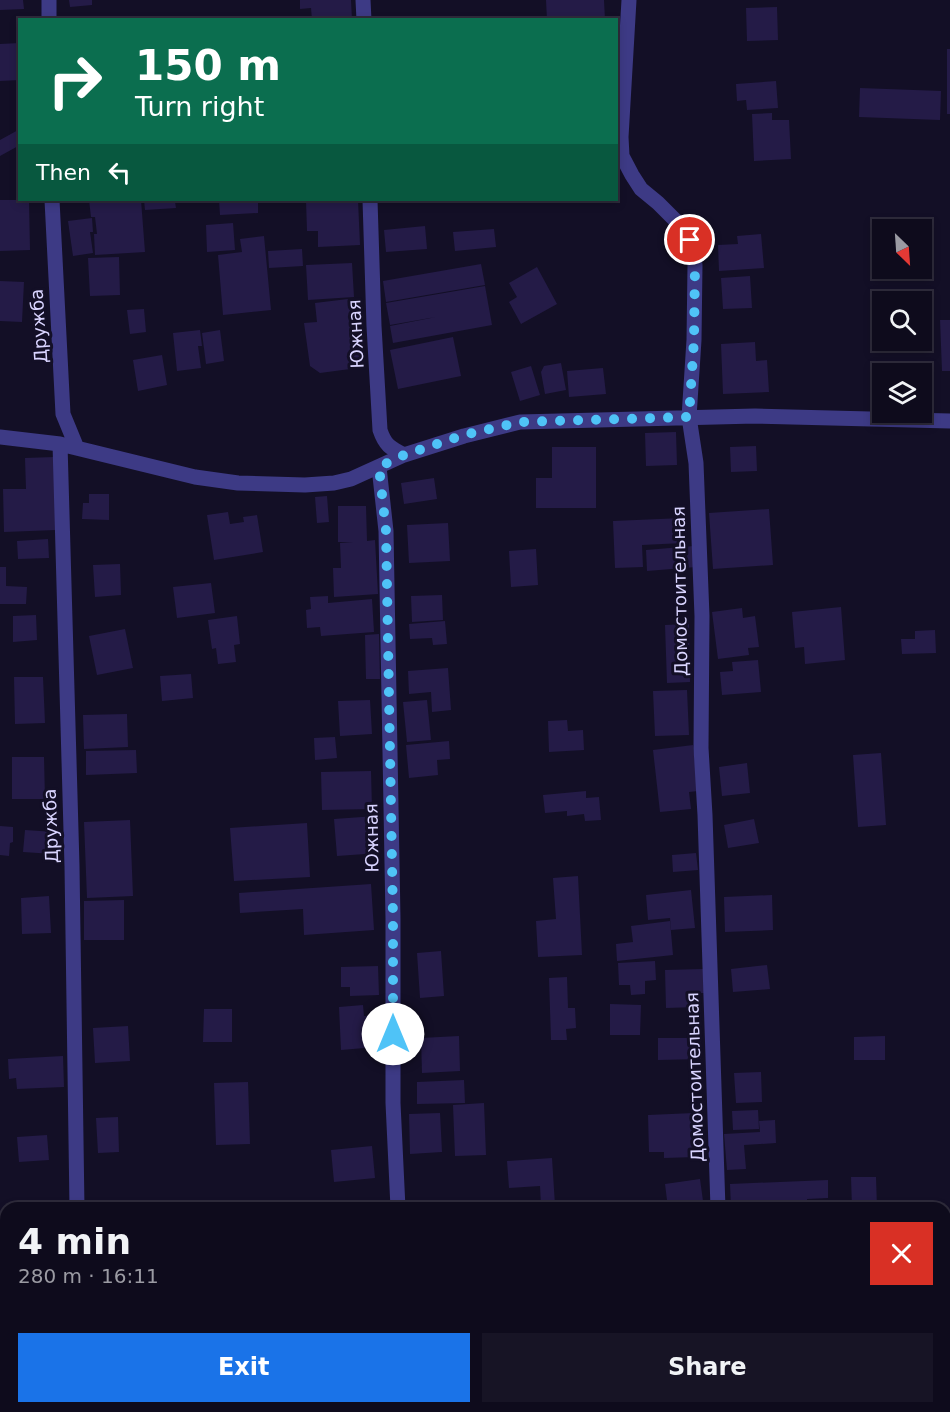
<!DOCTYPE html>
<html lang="en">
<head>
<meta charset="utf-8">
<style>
  body { margin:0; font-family:"DejaVu Sans",sans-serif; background:#171425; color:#f1f3f6; height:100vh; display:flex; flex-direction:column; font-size:22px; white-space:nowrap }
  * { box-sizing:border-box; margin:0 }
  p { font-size:20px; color:#9b9ba3 }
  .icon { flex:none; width:33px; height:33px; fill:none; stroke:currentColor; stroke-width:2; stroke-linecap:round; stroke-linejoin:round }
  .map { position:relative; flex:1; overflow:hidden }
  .details { position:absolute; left:0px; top:1202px; width:951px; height:212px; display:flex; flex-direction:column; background:#0e0b1c; border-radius:18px 18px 0 0; box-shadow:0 3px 9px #0003,0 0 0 2px #2e2b3b }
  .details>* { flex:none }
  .top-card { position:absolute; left:18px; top:18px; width:600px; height:183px; border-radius:0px; box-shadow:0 3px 9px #0003,0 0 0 2px #2e2b3b; background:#0b6e4f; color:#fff; overflow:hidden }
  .needle { width:39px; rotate:155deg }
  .controls { position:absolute; left:872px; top:219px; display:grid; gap:12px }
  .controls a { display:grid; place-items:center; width:60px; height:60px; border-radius:0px; background:#0e0b1c; box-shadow:0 3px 9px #0003,0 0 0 2px #2e2b3b; font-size:30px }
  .pin { position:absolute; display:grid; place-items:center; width:51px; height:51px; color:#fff; margin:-26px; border:3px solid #fff; border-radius:50%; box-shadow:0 2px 6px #0007 }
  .me { position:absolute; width:66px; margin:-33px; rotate:0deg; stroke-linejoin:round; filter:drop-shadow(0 0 4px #0008) }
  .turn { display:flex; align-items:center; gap:21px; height:126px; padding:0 18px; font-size:27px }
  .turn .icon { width:78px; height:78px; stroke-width:2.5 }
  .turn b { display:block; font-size:42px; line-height:51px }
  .then { display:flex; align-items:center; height:57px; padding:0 18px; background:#0003; gap:12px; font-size:22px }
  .round { display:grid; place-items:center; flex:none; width:63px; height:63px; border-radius:0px; background:#171425 }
  .head { display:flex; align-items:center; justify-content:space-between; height:102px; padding:0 18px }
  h1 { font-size:36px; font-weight:700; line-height:45px }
  .action { display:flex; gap:12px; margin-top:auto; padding:12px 18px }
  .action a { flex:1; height:69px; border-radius:0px; background:#1a73e8; color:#fff; font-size:24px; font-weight:700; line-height:69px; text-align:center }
  .action a+a { background:#171425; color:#f1f3f6 }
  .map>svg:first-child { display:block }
</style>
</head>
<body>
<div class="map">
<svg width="950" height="1412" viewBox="0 0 950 1412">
  <rect width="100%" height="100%" fill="#130f26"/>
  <!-- building -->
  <path fill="#241b47" d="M0,0H23L24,9L0,10Z
    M69,0H92V5L70,7Z
    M300,0H351L352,20H312L311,8L300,9Z
    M546,0H604L605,20H547Z
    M777,7L778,40L747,41L746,8Z
    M20,43V80L0,81V44Z
    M947,49H950V114H947Z
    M776,81L778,108L747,110L746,100L737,101L736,84Z
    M860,88L941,91L940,120L859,117Z
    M772,113V120H789L791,159L754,161L752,114Z
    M20,129V145L0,156V140Z
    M0,200H29L30,250L0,251Z
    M89,200H141L145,252L95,255L94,234H97L95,217H91Z
    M144,200H186V201L175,202L176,208L145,210Z
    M219,200H258V213L220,215Z
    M306,200H358L360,245L318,247V231H307Z
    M92,218L93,232H90L93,253L73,256L68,221Z
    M233,223L235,250L207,252L206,225Z
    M425,226L427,249L386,252L384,230Z
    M494,229L496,247L455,251L453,232Z
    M761,234L764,268L719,271L718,245L738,244L737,236Z
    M264,236L271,310L223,315L218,255L242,252L240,239Z
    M302,249L303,266L269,268L268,251Z
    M119,257L120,295L90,296L88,258Z
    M352,263L354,297L308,300L306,265Z
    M481,264L485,285L386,302L383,281Z
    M537,267L557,304L521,324L509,302L517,297L509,283Z
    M750,276L752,308L723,309L721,278Z
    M0,281L24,282L22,322L0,321Z
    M485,286L492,325L393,343L390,326L436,317L390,325L386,303Z
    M356,298L365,367L320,373L310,366L304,323L317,322L315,303Z
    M144,309L146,332L130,334L127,310Z
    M940,320H950V371H942Z
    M200,330L202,346H198L201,368L177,371L173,333Z
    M220,330L224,361L206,364L202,333Z
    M453,337L461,376L398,389L390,350Z
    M755,342L756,361L767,360L769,392L723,394L721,344Z
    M162,355L167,385L138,391L133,360Z
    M561,363L566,390L545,394L541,372L544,366Z
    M531,366L540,395L520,401L511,372Z
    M603,368L606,394L569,397L567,371Z
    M676,432L677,465L646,466L645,433Z
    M756,446L757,471L731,472L730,447Z
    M552,447H596V508H536V478H552Z
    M54,457L56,530L4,532L3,489H26L25,458Z
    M434,478L437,499L404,504L401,483Z
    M89,494H109V520L82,519L83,503H89Z
    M327,496L329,522L317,523L315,497Z
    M338,506H366L367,541L375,540L378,594L334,597L333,568H341L340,543L353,542H338Z
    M769,509L773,565L713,569L709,513Z
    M228,512L230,524L244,522L243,517L257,515L263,552L214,560L207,515Z
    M683,518V543L642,545L643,567L615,568L613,521Z
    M448,523L450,561L409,563L407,525Z
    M48,539L49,558L18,559L17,541Z
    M694,546L696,567L647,571L646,550Z
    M536,549L538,585L511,587L509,551Z
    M120,564L121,595L95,597L93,565Z
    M0,567H6V586L27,587L26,604H0Z
    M211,583L215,613L177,618L173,587Z
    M442,595L443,620L412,622L411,596Z
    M328,596V603L372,599L374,632L321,636L320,627L307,628L306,610L311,609L310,597Z
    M841,607L845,660L805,664L804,647L795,648L792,612Z
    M742,608L743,618L755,616L759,647L748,648L749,655L718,659L712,612Z
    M36,615L37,640L13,642V616Z
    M237,616L240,644L234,645L236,662L218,664L216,648L212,649L208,620Z
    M445,621L447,644L433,645L432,638L410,639L409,624Z
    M689,624L690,682L667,683L665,625Z
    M125,629L133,668L97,675L89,636Z
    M935,630L936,653L902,654L901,639H915V631Z
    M379,634L380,679H366L365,635Z
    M758,660L761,692L722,695L720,672L733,671L732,662Z
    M448,668L451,710L432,712L431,692L409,694L408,671Z
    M191,674L193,698L162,701L160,676Z
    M14,677H43L45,723L15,724Z
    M687,690L689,735L655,736L653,691Z
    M370,700L372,734L340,736L338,701Z
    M427,700L431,740L407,742L403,702Z
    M127,714L128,747L84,749L83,715Z
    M567,720L568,731L583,730L584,750L549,752L548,721Z
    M335,737L337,758L315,760L314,738Z
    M449,741L450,759L437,760L438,775L409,778L406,745Z
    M693,745L698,791L689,792L691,809L660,812L653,750Z
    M136,750L137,773L86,775V751Z
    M881,753L886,825L858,827L853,755Z
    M12,757H44L45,799H12Z
    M747,763L750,793L722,796L719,767Z
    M371,771L372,809L322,810L321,772Z
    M586,791V798L599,797L601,820L585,821L584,814L567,816V811L545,813L543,795Z
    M376,816L379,853L337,856L334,819Z
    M754,819L759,843L728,848L724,825Z
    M130,820L133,896L87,898L84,822Z
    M307,823L310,877L234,881L230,828Z
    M0,826L13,827V842L10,843L9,856L0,855Z
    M25,830L55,832L53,854L23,852Z
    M696,853L698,870L673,872L672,855Z
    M578,876L582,955L538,957L536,921L556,919L553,878Z
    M371,884L374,930L304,935L303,909L240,913L239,893Z
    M691,890L695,928L671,930L670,918L648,920L646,895Z
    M772,895L773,930L725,932L724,897Z
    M49,896L51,933L22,934L21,898Z
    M124,900V940H84V901Z
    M670,921L673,955L617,961L616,944L633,942L631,926Z
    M441,951L444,996L420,998L417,953Z
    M655,961L656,980L645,981V994L631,995L630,985H619L618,963Z
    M767,965L770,989L733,992L731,969Z
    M378,966L379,995L350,996V987H341V967Z
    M703,969L704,993H697V1007L666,1008L665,970Z
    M567,977L568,1008H575L576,1028L566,1029L567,1040H551L549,978Z
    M610,1004L641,1005L640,1035H610Z
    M363,1005L364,1016L385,1015L386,1035H375L376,1047L341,1050L339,1007Z
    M204,1009H232V1042H203Z
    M128,1026L130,1061L95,1063L93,1028Z
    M459,1036L460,1071L422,1073L421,1038Z
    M885,1036V1060H854V1037Z
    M658,1038H701V1059L658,1060Z
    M63,1056L64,1087L17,1089L16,1078L9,1079L8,1059Z
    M761,1072L762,1102L736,1103L734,1073Z
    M464,1080L465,1103L417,1104V1082Z
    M248,1082L250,1144L216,1145L214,1083Z
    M484,1103L486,1155L455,1156L453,1105Z
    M758,1110L759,1129L733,1130L732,1111Z
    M440,1113L442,1152L410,1154L409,1114Z
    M694,1113L696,1157L664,1158V1152H649L648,1115Z
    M118,1117L119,1152L98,1153L96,1118Z
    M775,1120L776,1143L744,1145L746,1169L727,1170L724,1134L760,1132L759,1121Z
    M47,1135L49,1160L19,1162L17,1137Z
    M372,1146L375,1178L334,1182L331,1150Z
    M552,1158L555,1205L541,1206L540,1186L509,1188L507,1161Z
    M851,1177H876L877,1208H852Z
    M700,1179L703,1201L695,1202L696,1208H668L665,1184Z
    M828,1180V1198L807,1199V1207L731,1208L730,1184Z
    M456,1200V1208H420V1201Z
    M381,1204V1208H364V1206Z
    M244,1407H290V1409L244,1412Z
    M352,1407H391L392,1412H353Z
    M538,1407H576L577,1412H539Z"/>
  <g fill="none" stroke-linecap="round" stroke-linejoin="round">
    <!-- street -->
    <path stroke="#3d3a85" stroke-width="15" d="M49,0V20
      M363,0L364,20
      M629,0L621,137L622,156L632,175L641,189L658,203L678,223L690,240L695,265L694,340L689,417L696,463L702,616L701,748L705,815L718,1208
      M52,200L63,414L77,448
      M370,200L374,326L380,430C385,445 390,448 404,455
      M0,437L60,444L195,477L238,483L305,485L334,483L351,479L404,455L464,436L520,422L755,416L950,421
      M60,444L72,866L77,1208
      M379,467L386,531L393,918V1103L398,1208
      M84,1407V1412
      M405,1407V1412
      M723,1407V1412"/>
  </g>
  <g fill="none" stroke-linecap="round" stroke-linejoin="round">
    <!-- route -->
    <path stroke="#4fc3f7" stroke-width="10" stroke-dasharray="0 18" d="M393,1034V918L386,531L379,467L404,455L464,435L520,422L689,417L694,340L695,265L690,240"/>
  </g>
  <g text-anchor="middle" stroke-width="6" stroke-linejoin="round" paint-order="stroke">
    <!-- street labels -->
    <g font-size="18" fill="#d9d4ff" stroke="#130f26">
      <text transform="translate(39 326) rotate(-94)" y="6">Дружба</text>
      <text transform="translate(356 334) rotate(-93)" y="6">Южная</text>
      <text transform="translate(680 591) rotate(-91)" y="6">Домостоительная</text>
      <text transform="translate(51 826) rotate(-92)" y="6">Дружба</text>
      <text transform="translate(372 838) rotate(-91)" y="6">Южная</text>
      <text transform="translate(695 1077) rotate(-92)" y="6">Домостоительная</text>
    </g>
  </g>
</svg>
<div class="controls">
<a><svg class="needle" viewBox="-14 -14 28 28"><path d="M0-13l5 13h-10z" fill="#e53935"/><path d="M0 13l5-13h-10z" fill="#9b9ba3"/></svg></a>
<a><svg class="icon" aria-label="search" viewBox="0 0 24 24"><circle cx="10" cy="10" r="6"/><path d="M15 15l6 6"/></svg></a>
<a><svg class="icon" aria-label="layers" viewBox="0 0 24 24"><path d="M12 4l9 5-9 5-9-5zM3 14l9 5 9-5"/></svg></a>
</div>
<div class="pin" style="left:690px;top:240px;background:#d93025"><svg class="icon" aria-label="arrive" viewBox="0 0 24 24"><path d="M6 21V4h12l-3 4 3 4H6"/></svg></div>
<svg class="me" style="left:393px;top:1034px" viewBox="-20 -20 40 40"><circle r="19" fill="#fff"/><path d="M0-13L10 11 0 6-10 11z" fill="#4fc3f7"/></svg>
<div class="top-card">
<div class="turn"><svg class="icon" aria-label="right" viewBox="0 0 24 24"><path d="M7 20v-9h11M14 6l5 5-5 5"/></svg><div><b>150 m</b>Turn right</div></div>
<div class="then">Then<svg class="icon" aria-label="left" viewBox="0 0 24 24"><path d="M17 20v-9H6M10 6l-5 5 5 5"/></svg></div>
</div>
<section class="details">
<div class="head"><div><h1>4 min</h1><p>280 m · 16:11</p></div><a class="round" style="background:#d93025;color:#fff"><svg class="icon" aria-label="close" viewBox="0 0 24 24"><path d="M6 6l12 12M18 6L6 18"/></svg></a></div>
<div class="action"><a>Exit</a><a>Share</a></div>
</section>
</div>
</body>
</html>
